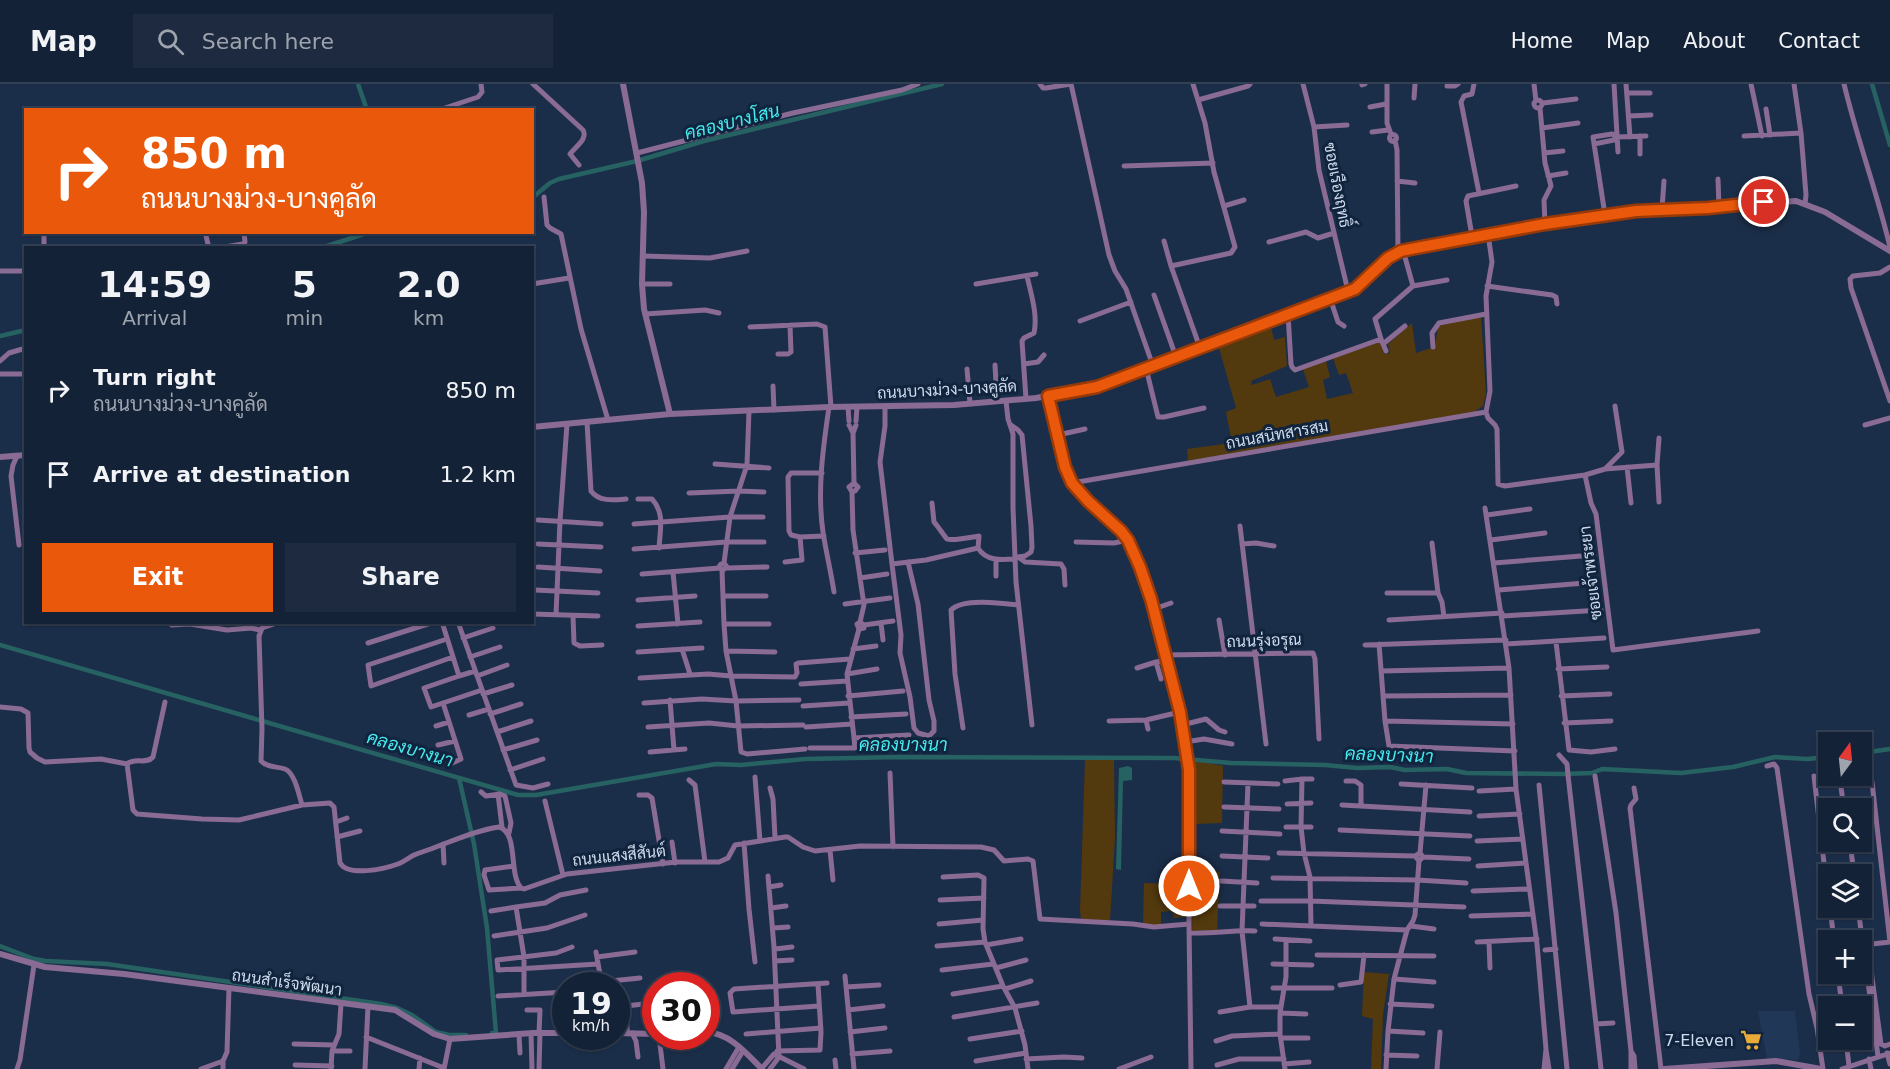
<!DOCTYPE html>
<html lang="en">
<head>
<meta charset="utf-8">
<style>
  body { margin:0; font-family:"DejaVu Sans",Sarabun,sans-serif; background:#1d2a3f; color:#f1f3f6; height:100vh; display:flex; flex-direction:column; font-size:22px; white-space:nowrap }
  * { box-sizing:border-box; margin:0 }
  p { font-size:20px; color:#9da4ad }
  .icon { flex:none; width:33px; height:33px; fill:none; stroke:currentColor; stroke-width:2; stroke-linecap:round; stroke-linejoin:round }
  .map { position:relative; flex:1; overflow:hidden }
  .panel { position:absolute; left:24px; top:162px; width:510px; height:378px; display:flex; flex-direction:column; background:#142237; border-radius:0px; box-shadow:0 2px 4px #0004,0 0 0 2px #333f52 }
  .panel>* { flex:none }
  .top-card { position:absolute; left:24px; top:24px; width:510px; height:126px; border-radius:0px; box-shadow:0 2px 4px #0004,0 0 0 2px #333f52; background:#ea580c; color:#fff; overflow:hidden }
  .needle { width:39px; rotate:15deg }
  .fabs { position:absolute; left:1818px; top:648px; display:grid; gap:12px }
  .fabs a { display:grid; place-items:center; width:54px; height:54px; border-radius:0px; background:#142237; box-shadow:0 2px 4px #0004,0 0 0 2px #333f52; font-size:30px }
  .speed { position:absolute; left:552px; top:888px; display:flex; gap:12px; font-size:30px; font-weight:700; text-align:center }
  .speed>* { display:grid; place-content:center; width:78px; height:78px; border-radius:50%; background:#142237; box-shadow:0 2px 4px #0004,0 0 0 2px #333f52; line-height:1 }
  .speed small { font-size:15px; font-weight:400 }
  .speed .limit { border:9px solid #d22; background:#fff; color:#111 }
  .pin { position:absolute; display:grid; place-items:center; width:51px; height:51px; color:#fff; margin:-26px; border:3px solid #fff; border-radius:50%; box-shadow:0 2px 6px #0007 }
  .me { position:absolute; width:66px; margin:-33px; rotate:0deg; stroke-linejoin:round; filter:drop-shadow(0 0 4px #0008) }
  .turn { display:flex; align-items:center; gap:21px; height:126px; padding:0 18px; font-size:27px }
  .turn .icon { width:78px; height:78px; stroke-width:2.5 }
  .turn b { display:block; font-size:42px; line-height:51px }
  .eta { display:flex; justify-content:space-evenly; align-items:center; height:102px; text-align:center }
  .eta b { font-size:36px; font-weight:700; line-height:42px }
  .action { display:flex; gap:12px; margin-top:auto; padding:12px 18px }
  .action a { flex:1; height:69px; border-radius:0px; background:#ea580c; color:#fff; font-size:24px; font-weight:700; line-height:69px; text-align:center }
  .action a+a { background:#1d2a3f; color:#f1f3f6 }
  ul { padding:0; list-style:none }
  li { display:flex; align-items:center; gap:18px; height:84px; padding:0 18px }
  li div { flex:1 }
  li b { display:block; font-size:22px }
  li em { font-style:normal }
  header { display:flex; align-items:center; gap:36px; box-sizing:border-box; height:84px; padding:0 30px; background:#142237; border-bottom:2px solid #333f52 }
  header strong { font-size:28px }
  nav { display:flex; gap:33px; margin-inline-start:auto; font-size:21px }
  .search { width:420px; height:54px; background:#1d2a3f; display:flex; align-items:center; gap:15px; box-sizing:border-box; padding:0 21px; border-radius:0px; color:#9da4ad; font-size:22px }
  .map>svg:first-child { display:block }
</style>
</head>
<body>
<header>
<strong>Map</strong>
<div class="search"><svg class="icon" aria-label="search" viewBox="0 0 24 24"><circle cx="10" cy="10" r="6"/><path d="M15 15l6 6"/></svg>Search here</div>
<nav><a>Home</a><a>Map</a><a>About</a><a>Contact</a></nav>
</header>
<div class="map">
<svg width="1890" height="985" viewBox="0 0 1890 985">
  <rect width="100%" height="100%" fill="#1b2e49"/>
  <!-- built -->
  <path fill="#213757" d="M1758,927H1795L1800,970L1798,976L1767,975Z"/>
  <!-- green -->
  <path fill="#52390e" d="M1481,232L1486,309L1483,322L1474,328L1188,377L1187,365L1232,359L1226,328L1236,324L1219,264L1237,255L1271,243L1274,256L1285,253L1287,282L1251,297L1252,301L1270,295L1276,313L1309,303L1303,285L1326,277L1330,293L1323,296L1327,315L1353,309L1346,289L1339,291L1333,274L1380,258L1384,270L1390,269L1388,260L1412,239L1416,269L1435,263L1438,242Z
    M1085,675H1114L1115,754L1110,837L1081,835L1080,827Z
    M1198,677L1223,682L1222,739L1195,740L1192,737V679Z
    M1212,786L1220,788L1217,846L1192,847L1193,793Z
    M1144,799L1187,800V833L1174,834L1172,827L1161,828V841L1151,842L1143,839Z
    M1364,888L1389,890L1383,931L1381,985H1371L1373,935L1362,932Z"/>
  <!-- water -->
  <path fill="#276263" d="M1128,682L1132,684V696L1123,697L1121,786L1116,785L1119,684Z"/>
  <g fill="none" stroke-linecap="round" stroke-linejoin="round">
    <!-- canal -->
    <path stroke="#276263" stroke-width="4.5" d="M358,0L367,26
      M1872,0L1890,61
      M532,114L550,99L559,95L637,77L704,57L942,0
      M321,164L370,148
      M0,252L26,246
      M0,561L518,711H536L716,680L741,681L805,675L900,673L1174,674L1231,679L1325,681L1357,684L1390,683L1405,686L1447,685L1466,689L1562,690L1592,689L1602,685L1681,689L1733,683L1775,673L1807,675L1828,673
      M1862,669L1890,665
      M459,694L474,760L487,844L496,949H492
      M0,862L34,875L46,877L107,880L381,920L397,924L412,931L436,948L449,951H466"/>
    <!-- minor -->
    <path stroke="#8a6b94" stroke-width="5" d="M533,0L583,46C588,55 576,62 570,70L579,81
      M1040,0L1043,4H1046L1071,0L1109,171L1115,187L1126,205L1153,282
      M1193,0L1205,39L1214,88L1235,163L1231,169L1171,182L1200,264
      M1303,0L1314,43L1319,86L1348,207
      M1387,0V39L1391,50
      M1474,0L1472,10L1464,12L1461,18L1479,109
      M1534,0L1536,17
      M1614,0L1618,68
      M1626,0L1630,53
      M1751,0L1762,52
      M1794,0L1801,49L1806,111L1805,120
      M1844,0C1857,55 1877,108 1890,163
      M1362,1L1365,0
      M1447,2H1455L1458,0
      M1627,9H1650
      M1414,14L1415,0
      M1534 20a4 4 0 1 1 8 0a4 4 0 1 1-8 0Z
      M1198,16L1248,2L1250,0
      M1543,19L1576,15
      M1370,23L1386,20
      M1540,24L1545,79L1551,102L1544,116L1545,140
      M1766,25L1770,51
      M439,26L478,13L482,8L481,0
      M1629,32L1651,31
      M1314,43L1347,41
      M1542,44L1578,39
      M1372,48L1388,46
      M1389.5 54a3.5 3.5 0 1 1 7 0a3.5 3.5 0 1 1-7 0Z
      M1744,52L1801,49
      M1617,53L1646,52
      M1395,56L1397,66L1398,168
      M1594,60L1614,56L1617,53L1612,50L1593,53C1597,79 1601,105 1605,131
      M637,69L793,29L902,6L918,0
      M1544,69L1563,67
      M1640,70V52
      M1124,82L1213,79
      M1548,92L1566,89
      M1718,95L1719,123
      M1397,97L1415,99
      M544,113L547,141L550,144L561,150L581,245L608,336
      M1224,122L1244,116
      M1662,125L1664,97
      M44,148V164
      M205,148L209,164
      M1488,150L1492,178L1486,212L1490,307L1486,328L1488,334L1495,341L1497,345L1498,400L1505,402L1585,391L1591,419L1596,430L1613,566L1758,547
      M1472,152L1466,117L1468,112L1516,102
      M1164,157L1171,182
      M1269,158L1306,148L1318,154L1334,149
      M219,164L243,160L245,158L244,148
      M643,172L710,174L747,167
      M1890,183L1880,189L1853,192L1850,195L1851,204L1890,317
      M0,187H26
      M532,200L569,194
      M642,200H670
      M976,200L1036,190
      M1413,202L1447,196
      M1487,202L1552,211L1556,213L1557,220
      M1154,211L1176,273
      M1330,214L1338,238L1344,242
      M645,230L705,226L719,229
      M1288,230L1291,280L1292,283L1295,286L1381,255
      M1080,237L1131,218
      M750,243L817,240L825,243L831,323
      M1383,260L1405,242
      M1433,263L1432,249L1439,239L1486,230
      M1386,267L1381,255L1375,235L1413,202L1403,166
      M778,270H788L791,268L790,241
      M0,277L9,269L26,264
      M1024,280L1038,278L1044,271
      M995,281L997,317
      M1146,284L1158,333H1164L1204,324
      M967,285L970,319
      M0,290H26
      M773,302L774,326
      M1048,312L1065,383L1072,399L1088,417L1121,447L1128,456L1140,483L1151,515L1180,630L1190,690L1189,840L1191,985
      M1026,315L1022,257L1024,254L1034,249C1038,231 1031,210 1027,192
      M1006,317L1008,335L1013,350V424L1016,498L1032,641
      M885,322V342L880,378L892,480L926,476L978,464L979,452C973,453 952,457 947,455C945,453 937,441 934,438L932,419
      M829,323C823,364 817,407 823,448C826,468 831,488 834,508
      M848,323L849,337
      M856,337L857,323
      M587,338L591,407C599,418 614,416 626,415
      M849,341L853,349L854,399L858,403L855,407L852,408L849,403L854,399
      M1011,341L1018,346L1022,351L1031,442L1032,463L1031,468L1025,472L1018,473
      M1865,341L1890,334
      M853,349L856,341
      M1058,351L1085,345
      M17,372L13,381L11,392L19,461
      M715,380L769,384
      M1657,381L1659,354
      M1627,383L1631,419
      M1605,385L1622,368L1615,322
      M1585,391L1605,385L1657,381L1659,418
      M1072,399L1486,328
      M852,408L853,446L864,521L860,538L857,540L859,545L864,544V541L860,538
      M689,409L739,407L764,408
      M638,415H652C665,429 660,446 659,464
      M1485,424L1509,584L1516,705L1537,860L1546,965L1544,985
      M1487,431L1530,425
      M538,436L601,440
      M634,440L730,433H763
      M1240,442L1266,660
      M800,453L791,451L789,447L788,393L791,389H822
      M1491,456L1545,449
      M1076,458L1114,459L1128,456
      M1432,459L1438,509L1442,518L1444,533
      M538,460L601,463
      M1242,460L1256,459L1274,462
      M978,464C986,477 1000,476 1014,475
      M634,465L726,458H764
      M855,469L885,466
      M1015,473H1018L1025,478L1061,480L1064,485L1065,501
      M785,478L802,476L800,453L824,452
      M724,479L721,480L719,483L723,486L727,483L724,479L730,433L747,381L749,327
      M1494,479L1594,471
      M892,480L901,551L900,569L910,613L914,644L918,649L929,652L934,647V637L929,616L918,520L908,478
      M538,483L600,487
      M727,484L767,483
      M722,486L724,540L726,567L736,617L741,668L747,670L805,665
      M673,488L678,540
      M642,490L720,484
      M996,492V476
      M860,494L887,490
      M535,506L598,509
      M1499,506L1597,498
      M1387,509H1438
      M723,512H766
      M638,516L695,512
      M845,520L890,514
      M1154,525L1171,519
      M532,530L598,532
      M556,531L560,437L567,340
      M573,532L574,559L580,562L602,561
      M1503,532L1601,526
      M1219,536L1225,571
      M1389,536L1502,529
      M167,538L172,541L190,540L227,546L251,544L260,546
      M280,538L262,544L259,552L262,645L261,677C268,684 276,682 285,685C295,689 299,711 302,721
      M442,538L459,592L475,587
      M458,538L516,701L533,704L548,700
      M881,539L883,556
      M724,540H769
      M864,541L893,537
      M638,542L700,538
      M859,545L847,590L854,654L909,651
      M463,554L493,544
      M447,555L368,581L371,602L453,573
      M1556,558L1569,666L1591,668L1615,665
      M368,559L434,538
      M1379,560L1385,637L1389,662L1515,667
      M1506,560L1604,554
      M1365,561L1506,556
      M682,565L690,590
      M853,565L876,562
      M726,567L775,568
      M638,568L702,564
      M1165,571L1313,569L1315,575L1319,655
      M470,573L500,563
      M798,579L850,575
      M1137,584L1156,578
      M1558,585L1607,583
      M1381,587L1509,584
      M847,590L877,585
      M459,592L424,604L431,623L482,606
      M477,592L507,581
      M640,594L708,590L731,592L795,593L797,589L796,580
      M1161,595L1156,578L1167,576
      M801,600L847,597
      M483,610L512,601
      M848,612L903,607
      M1383,612L1511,611
      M1561,612L1610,610
      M670,616L674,666
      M443,619L461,675L448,681
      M644,619L702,615L736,617L799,616
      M803,622L849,619
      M0,623L21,625L28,629L29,664L30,668L37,674L45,678L101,675L127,680L133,726L137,730L202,735L239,736L302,721L330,719L334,723L340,779C348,793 384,785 398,780C404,778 408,774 414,771C421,768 429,766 436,763C457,755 478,746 499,743C519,749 508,789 521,804L524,805L567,790L676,778H719L728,774L735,761L785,753H788L803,763L815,767L860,762L981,763L994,766L1004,777L1028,775L1033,777L1040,835L1133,840L1154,843L1189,840
      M490,630L521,620
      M469,631L489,625
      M851,633L906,630
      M1146,636L1148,645
      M1109,637L1146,636L1180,628
      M1385,637L1513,640
      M1564,639L1611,637
      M1182,641L1206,635L1219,646L1225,648
      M436,642L449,638
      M648,643L709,639L738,642L803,641
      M806,643L852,640
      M963,644L955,590L951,526C963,514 1001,519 1018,521
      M497,648L531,637
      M1185,658L1204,655L1232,660
      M438,661L455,657
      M810,664H855L854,654
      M503,666L537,656
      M650,668L685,665
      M1559,671L1567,680L1568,691L1601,985
      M127,680C135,673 146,681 153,673L165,618
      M1767,682L1774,680L1777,684L1809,910L1817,944L1823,985
      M510,686L543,675
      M890,689L893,763
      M1595,692L1616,829L1631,967V985
      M1814,692L1828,814
      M755,693L760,757
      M1302,695H1312
      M689,696L695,701L705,778
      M1285,697L1302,695L1301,743L1304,769L1310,793L1311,841
      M1346,697H1355L1361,701V722
      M1224,698L1278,700
      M1842,698L1840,697L1843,717L1845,720
      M1872,698L1890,858L1872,860L1868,864L1881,960L1885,962L1890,960
      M1248,699L1242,847L1250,923
      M1401,700L1472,704
      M1539,701L1567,985
      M770,704L773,715L775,754
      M1634,704L1636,715L1631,721L1630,724L1661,985
      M1479,707L1516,705
      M481,708L486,712L500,710L505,712L511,739L509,749
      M498,710L502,743
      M639,711H648L652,714L663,780
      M545,717L563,791
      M1287,720L1311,719
      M1342,721L1470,728
      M1224,723L1279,725
      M1479,732L1520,730
      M336,738L347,734
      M1286,743H1311
      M1340,746L1470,752
      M1222,747L1280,750
      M337,753L360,747
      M1477,757L1523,755
      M672,758L675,779
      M1850,758L1854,790
      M744,759L749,825L755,878
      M443,760L444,779
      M830,766L833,796
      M1279,769L1415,772
      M1420,769L1415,772L1419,777L1423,773L1420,769L1426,701
      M1222,772L1268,774
      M1423,773L1469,775
      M514,782L485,786L484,791L489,806L521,804
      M1478,782L1526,779
      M768,792L774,863L779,973L770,985
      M943,793L978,791L984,794L983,845L985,858L1003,902L1015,924L1025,961L1028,985
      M1273,794L1417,796L1466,799
      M1221,797L1257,799
      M769,803L781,801
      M1473,807L1529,805
      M940,816L984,814
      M1261,817H1311L1464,823
      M1220,822H1254
      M771,824L786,822
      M1830,824L1834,856
      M1858,824L1878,972
      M491,827L516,823
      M1471,832L1532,830
      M939,840L983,836
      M1262,840L1407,846
      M1411,842L1434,845
      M773,844L788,843
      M1189,849C1211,850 1232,846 1255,847
      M494,852L547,844L585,831
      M1275,855L1310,857
      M1477,858L1537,855
      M1489,858L1490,884
      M986,861L1021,855
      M937,862L985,858
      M572,863L556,869L497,876L498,886L598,880
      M775,865L792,863
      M1545,866L1556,865
      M596,868L602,902
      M1317,871L1434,872
      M597,873L635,868
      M775,877L792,876
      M1273,880L1312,881
      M996,884L1026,876
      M942,886L993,880
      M1838,890L1842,922
      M845,892L854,985
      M1394,895L1434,898
      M601,898L640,894
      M1340,901L1361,898L1364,871
      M846,903L879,901
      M1273,904H1332
      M1005,905L1031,897
      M524,910V873L516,823L545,819L560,811L586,806
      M953,910L1003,902
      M498,912L566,908
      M1390,920L1432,922
      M819,922L733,928L730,909L734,905L827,899
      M616,923L644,920
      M527,926H540L539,949
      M848,926L883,922
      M1220,928L1250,923H1280
      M1280,929L1306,930
      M954,933L1037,919
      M616,935L627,938V949
      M1596,940L1613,939
      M1388,947L1423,949
      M850,948L885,944
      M531,949L532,985
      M632,949L636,957L638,973
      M519,950L520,969
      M746,950L821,944
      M659,952L663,985
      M366,953L444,984
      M1281,954H1308
      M970,955L1022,947
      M1846,956L1849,982
      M1216,957L1232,952L1280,950
      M294,960L334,961
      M1546,966L1549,985
      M332,967H350
      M777,967L820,966L821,948L818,900
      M1631,967L1634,972L1635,985
      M1887,969L1890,980
      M774,970L804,985
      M852,970L890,967
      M1386,971L1417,972
      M1026,975L1064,973L1082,974
      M1869,975L1871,985
      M835,976L836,985
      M976,977L1026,969
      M1284,980L1309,978
      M295,981L332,982
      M1217,981L1239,975H1284
      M762,984L774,970H776
      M17,985L20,976L34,881
      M201,985L223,977
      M223,985V977L227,968L229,904
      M331,985L332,967L339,950L341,920
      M365,985L368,922
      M419,985L420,974
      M444,985L450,955
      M539,985L540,949
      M726,985L739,963
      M732,985L743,967
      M1119,985L1151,973
      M1285,985L1280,950V929L1286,893V856
      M1386,985L1388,947L1394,895L1407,846L1413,837L1415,831L1419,777
      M1437,985L1440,948
      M1842,985L1890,969"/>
    <!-- tertiary -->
    <path stroke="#8a6b94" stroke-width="6" d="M623,0L642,99L644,128L642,200L644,225L670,330
      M532,343L670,330L829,323L954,321L1036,314L1097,303L1355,205L1388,174L1401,167L1472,152L1636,127L1796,117L1825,128L1890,167
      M0,373L26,371
      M0,870L45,883L124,890L395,926L434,950L450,955L533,949H566
      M706,948C730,949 747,970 762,985
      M616,949L656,950
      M1664,985L1776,977L1821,985"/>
  </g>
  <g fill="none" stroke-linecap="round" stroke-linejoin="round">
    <defs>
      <path id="route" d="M1189,802V686L1180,628L1151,515L1140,483L1128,456L1121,447L1088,417L1072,399L1065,383L1048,312L1097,303L1355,205L1388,174L1401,167L1416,164L1545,140L1636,127L1708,124L1764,118"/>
    </defs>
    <!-- route casing -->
    <use href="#route" stroke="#983908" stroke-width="15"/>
    <!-- route -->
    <use href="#route" stroke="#ea580c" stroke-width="10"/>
  </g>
  <!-- icons -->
  <defs>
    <symbol id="supermarket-bare" viewBox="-9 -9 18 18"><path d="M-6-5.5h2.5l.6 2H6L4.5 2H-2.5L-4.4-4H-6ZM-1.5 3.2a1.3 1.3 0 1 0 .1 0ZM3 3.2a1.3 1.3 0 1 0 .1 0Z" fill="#eaaa38" stroke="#11243e" stroke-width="2.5" paint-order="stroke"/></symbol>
  </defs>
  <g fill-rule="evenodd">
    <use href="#supermarket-bare" x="1736" y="941" width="30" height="30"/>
  </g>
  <g text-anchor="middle" stroke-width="6" stroke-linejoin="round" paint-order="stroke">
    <!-- street labels -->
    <g font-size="16" fill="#cedbec" stroke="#11243e">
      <text transform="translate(1338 101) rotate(79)" y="6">ซอยเรืองฤทธิ์</text>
      <text transform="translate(947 305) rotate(-3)" y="6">ถนนบางม่วง-บางคูลัด</text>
      <text transform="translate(1277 350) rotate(-10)" y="6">ถนนสนิทสารสม</text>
      <text transform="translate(1590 489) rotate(-97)" y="6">ซอยเจ้าพระยา</text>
      <text transform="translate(1264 556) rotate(-2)" y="6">ถนนรุ่งอรุณ</text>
      <text transform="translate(619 771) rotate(-6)" y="6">ถนนแสงสีสันต์</text>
      <text transform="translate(287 898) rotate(8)" y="6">ถนนสำเร็จพัฒนา</text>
    </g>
    <!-- poi labels -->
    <g font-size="16" fill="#cedbec" stroke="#11243e" text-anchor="end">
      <text x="1734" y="962">7-Eleven</text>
    </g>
    <!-- water labels -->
    <g font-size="18" font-style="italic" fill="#46eaee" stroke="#11243e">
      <text transform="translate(732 38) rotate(-14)" y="6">คลองบางโสน</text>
      <text x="903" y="667">คลองบางนา</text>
      <text transform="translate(410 665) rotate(16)" y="6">คลองบางนา</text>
      <text transform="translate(1389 671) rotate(2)" y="6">คลองบางนา</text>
    </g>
  </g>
</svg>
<div class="fabs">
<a><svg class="needle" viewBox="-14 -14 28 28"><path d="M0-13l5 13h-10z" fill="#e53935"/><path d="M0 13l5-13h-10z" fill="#9da4ad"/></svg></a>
<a><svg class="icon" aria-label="search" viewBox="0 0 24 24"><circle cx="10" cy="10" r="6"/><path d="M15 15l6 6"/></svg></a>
<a><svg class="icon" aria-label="layers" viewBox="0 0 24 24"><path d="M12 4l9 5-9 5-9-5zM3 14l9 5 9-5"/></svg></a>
<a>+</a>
<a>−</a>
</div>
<div class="speed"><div>19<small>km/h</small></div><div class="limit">30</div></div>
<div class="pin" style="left:1764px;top:118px;background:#d93025"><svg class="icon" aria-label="arrive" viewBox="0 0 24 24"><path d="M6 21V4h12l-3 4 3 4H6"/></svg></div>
<svg class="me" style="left:1189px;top:802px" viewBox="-20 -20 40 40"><circle r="17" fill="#ea580c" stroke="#fff" stroke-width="3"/><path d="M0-11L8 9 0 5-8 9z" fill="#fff"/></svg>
<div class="top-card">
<div class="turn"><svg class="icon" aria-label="right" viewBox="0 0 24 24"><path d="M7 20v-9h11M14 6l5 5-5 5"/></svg><div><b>850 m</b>ถนนบางม่วง-บางคูลัด</div></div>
</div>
<section class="panel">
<div class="eta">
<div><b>14:59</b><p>Arrival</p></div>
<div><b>5</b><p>min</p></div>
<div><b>2.0</b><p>km</p></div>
</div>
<ul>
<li><svg class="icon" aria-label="right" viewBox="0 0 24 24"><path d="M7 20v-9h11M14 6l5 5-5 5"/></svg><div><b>Turn right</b><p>ถนนบางม่วง-บางคูลัด</p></div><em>850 m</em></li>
<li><svg class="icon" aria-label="arrive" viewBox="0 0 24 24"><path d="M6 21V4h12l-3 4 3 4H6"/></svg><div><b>Arrive at destination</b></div><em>1.2 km</em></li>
</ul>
<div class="action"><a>Exit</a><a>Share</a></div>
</section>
</div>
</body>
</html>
